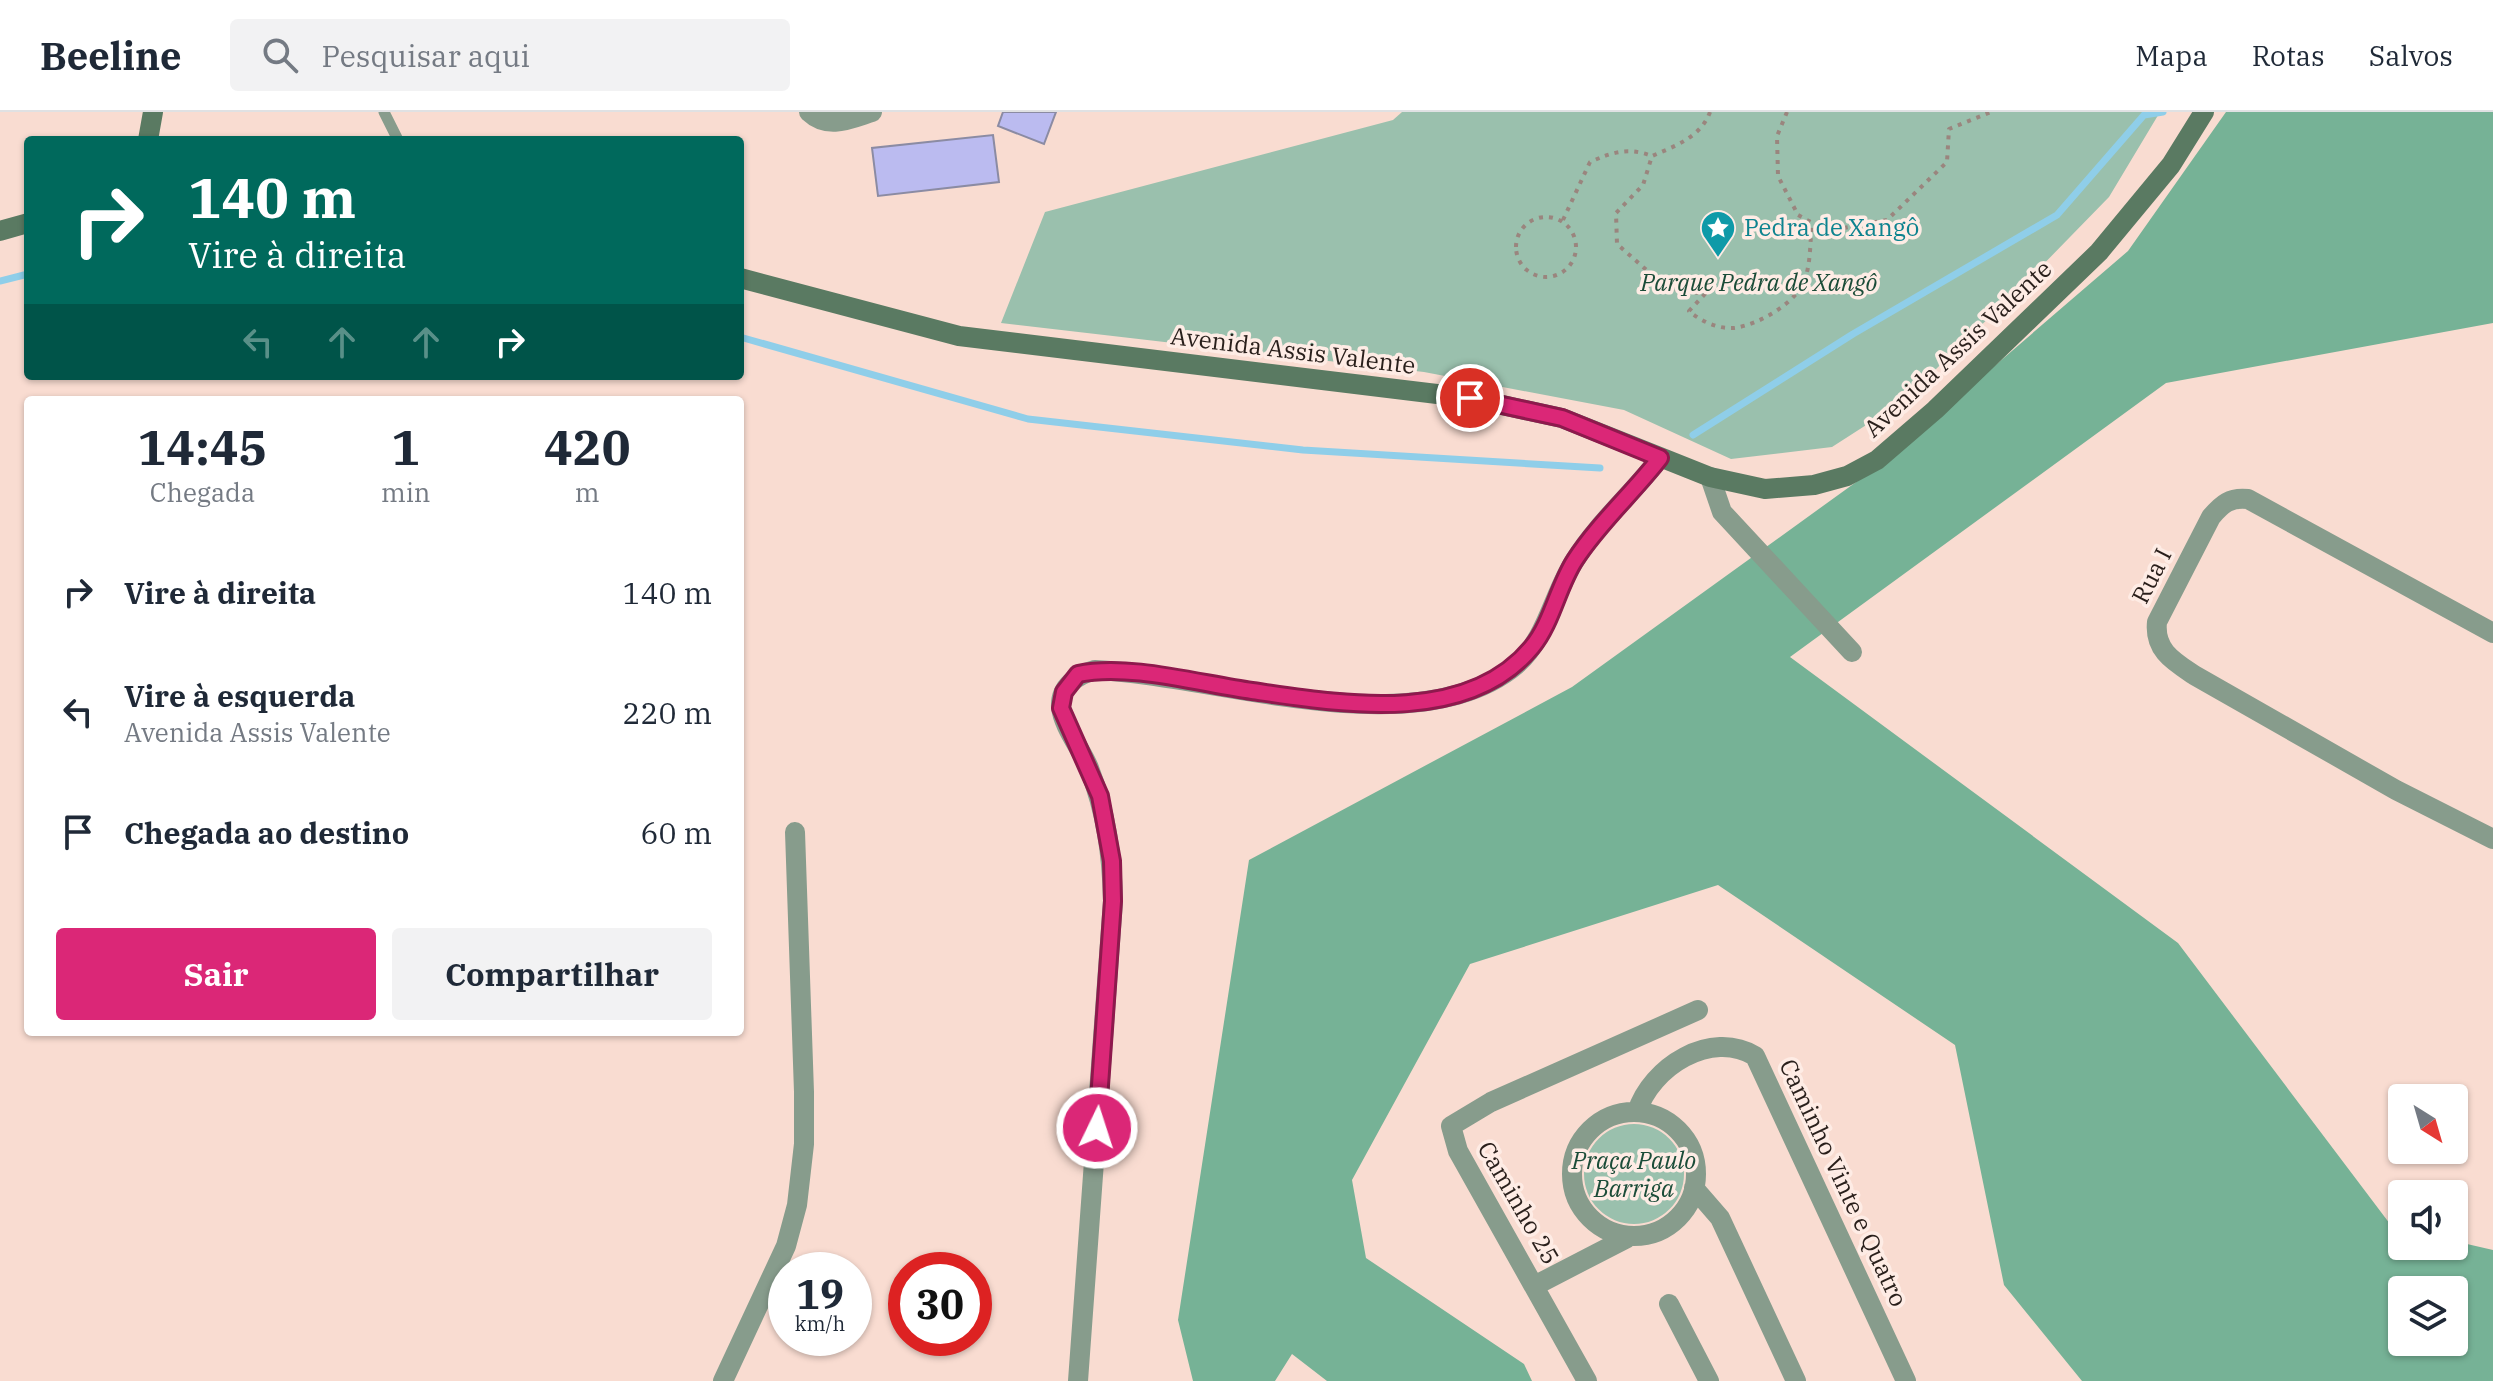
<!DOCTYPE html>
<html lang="pt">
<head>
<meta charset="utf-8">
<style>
  body { margin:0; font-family:"IBM Plex Serif",serif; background:#f2f2f3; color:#1f2937; height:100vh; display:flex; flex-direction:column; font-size:30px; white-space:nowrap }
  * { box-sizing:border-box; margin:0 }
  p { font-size:26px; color:#747a83 }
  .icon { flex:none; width:44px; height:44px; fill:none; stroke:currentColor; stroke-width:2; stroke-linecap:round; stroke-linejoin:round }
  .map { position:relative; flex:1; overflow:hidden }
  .side { position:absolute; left:24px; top:284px; width:720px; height:640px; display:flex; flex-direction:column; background:#fff; border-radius:8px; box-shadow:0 2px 6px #0004 }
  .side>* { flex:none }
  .guide { position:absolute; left:24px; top:24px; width:720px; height:244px; border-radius:8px; box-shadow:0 2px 6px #0004; background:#00695c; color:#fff; overflow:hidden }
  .needle { width:52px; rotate:143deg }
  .fabs { position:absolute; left:2388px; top:972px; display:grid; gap:16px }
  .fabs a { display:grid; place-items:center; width:80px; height:80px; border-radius:8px; background:#fff; box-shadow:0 2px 6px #0004; font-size:40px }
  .speed { position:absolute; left:768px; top:1140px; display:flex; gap:16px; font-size:40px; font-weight:700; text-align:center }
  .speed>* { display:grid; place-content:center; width:104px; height:104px; border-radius:50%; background:#fff; box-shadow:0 2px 6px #0004; line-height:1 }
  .speed small { font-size:20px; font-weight:400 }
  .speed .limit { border:12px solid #d22; background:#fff; color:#111 }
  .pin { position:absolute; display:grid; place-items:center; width:68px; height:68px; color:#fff; margin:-34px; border:4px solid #fff; border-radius:50%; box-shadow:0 2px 8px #0007 }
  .me { position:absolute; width:88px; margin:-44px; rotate:4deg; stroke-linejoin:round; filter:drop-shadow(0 0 6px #0008) }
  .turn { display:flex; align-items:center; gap:28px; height:168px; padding:0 32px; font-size:36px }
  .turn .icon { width:104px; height:104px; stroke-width:2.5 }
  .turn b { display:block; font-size:56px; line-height:68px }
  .lanes { display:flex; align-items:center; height:76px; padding:0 32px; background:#0003; justify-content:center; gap:40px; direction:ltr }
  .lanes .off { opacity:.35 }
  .eta { display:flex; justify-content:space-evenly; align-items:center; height:136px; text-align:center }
  .eta b { font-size:48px; font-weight:800; line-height:56px }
  .action { display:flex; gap:16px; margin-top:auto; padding:16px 32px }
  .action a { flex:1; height:92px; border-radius:8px; background:#db2777; color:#fff; font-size:32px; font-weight:800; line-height:92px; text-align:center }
  .action a+a { background:#f2f2f3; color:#1f2937 }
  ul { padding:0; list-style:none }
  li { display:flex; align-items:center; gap:24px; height:120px; padding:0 32px }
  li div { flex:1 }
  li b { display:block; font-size:30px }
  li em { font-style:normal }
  header { display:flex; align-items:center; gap:48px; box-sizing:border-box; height:112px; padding:0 40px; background:#fff; border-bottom:2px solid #e0e1e3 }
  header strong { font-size:38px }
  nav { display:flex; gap:44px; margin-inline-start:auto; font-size:28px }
  .search { width:560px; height:72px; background:#f2f2f3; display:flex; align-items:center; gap:20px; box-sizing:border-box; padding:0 28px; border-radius:8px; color:#747a83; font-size:30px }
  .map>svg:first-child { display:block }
</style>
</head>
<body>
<header>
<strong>Beeline</strong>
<div class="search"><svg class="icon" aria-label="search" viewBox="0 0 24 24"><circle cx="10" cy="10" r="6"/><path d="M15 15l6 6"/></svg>Pesquisar aqui</div>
<nav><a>Mapa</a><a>Rotas</a><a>Salvos</a></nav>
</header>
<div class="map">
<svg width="2493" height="1269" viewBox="0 0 2493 1269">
  <rect width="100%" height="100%" fill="#f9dcd1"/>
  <!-- green -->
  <path fill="#9ac0ad" d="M1402,0H2160L2109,85L2031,165L1902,290L1832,335L1731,347L1624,298L1424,260L1001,211L1045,100L1393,8Z
    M1584 1062a50 50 0 1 1 100 0a50 50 0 1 1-100 0Z"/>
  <!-- forest -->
  <path fill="#76b296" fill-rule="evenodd" d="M2226,0H2493V211L2166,271L1790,545L2178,831L2390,1112L2402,1115V1134H2454V1129L2493,1138V1269H2082L2004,1173L1955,933L1718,773L1470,852L1352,1068L1366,1146L1524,1252L1532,1269H1327L1292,1242L1275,1269H1193L1178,1208L1249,748L1572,575L1877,355L2128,139ZM2402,1178H2454V1230H2402Z"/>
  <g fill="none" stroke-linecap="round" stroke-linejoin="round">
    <!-- stream -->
    <path stroke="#8fcee9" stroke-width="7" d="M0,169L28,162
      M740,225L1028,307L1303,338L1600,356
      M1693,323L1853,222L2057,103L2144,3L2163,0"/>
  </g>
  <!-- building -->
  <path fill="#bbbbf0" stroke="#8b8ba3" stroke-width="2" d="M1003,0H1056L1044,32L998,14Z
    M993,23L999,70L878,84L872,36Z"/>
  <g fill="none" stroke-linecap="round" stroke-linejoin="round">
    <!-- path -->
    <path stroke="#9a857e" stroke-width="4" stroke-dasharray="4 6" stroke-linecap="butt" d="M1710,0C1701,25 1675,34 1652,44L1643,73L1616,101L1617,132L1667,176L1705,182L1689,199C1701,209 1717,217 1734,216C1758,213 1797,191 1805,167C1811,150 1810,128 1812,111
      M1787,0L1777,24L1778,64L1798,103L1827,119L1887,108L1947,50L1949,17L1991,0
      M1516 135a30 30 0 1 1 60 0a30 30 0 1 1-60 0Z
      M1563,108L1590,50C1613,40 1628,35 1652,44"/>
    <!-- lane -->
    <path stroke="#879c8c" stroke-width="11" d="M384,0L398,28"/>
    <!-- street -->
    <path stroke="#879c8c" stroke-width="20" d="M809,0C828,18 850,7 872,0
      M1710,365L1722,400L1852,540
      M2493,521L2248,387C2230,385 2222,392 2211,405L2157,510C2154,538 2173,549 2194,563L2396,678L2493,727
      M1637,1000C1651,955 1711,917 1755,944L1906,1269
      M1572 1062a62 62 0 1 1 124 0a62 62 0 1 1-124 0Z
      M1694,1076L1720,1106L1796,1269
      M1534,1174L1627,1126
      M1669,1192L1709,1269
      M723,1269L786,1134L797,1093L804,1032V980L795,720
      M1078,1269L1113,789C1112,742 1106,700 1089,656C1082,638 1063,615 1061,595C1060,574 1077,563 1095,558C1212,562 1417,636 1516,553C1547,527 1553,482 1575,448C1598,411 1633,381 1660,346
      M1587,1269L1458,1039L1451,1014L1491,990L1698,898"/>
    <!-- secondary -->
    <path stroke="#5a7a62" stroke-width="20" d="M148,28L153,0
      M0,119L28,111
      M740,166L959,224L1470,286L1562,306L1710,365L1765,377L1814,373L1847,364L1877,348L1935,298L2099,140L2171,53L2204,0"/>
  </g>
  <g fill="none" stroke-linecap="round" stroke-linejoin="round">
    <defs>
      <path id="route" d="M1097,1016L1113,789L1112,749L1100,684L1061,596L1064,580L1078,562C1128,551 1201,572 1252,579C1341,592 1467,614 1532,535C1552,511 1558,474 1575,448C1599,411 1633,381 1660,346L1562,306L1470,286"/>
    </defs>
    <!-- route casing -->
    <use href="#route" stroke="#8e194d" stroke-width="20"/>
    <!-- route -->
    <use href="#route" stroke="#db2777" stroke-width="14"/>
  </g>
  <!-- icons -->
  <defs>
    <symbol id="sight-pin" viewBox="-11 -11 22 30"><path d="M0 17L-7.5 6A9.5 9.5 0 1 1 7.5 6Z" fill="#0f9aa8" stroke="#feece5"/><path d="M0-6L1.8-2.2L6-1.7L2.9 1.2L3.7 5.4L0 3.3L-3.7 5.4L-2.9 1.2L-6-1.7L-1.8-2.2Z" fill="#fff"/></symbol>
  </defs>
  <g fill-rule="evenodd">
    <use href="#sight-pin" x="1698" y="96" width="40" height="54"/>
  </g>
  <g text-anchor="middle" stroke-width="7" stroke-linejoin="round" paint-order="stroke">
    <!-- culture labels -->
    <g font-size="24" fill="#0d838f" stroke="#feece5" text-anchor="start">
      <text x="1744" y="124">Pedra de Xangô</text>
    </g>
    <!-- park labels -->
    <g font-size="24" font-style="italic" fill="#1b4c38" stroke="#feece5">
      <text x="1759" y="179">Parque Pedra de Xangô</text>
      <text x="1634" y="1057">Praça Paulo<tspan x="1634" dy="28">Barriga</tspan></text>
    </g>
    <!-- street labels -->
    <g font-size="24" fill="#291f1b" stroke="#feece5">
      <text transform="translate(1958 237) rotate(-43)" y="8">Avenida Assis Valente</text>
      <text transform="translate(1293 239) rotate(7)" y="8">Avenida Assis Valente</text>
      <text transform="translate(2152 464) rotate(-63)" y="8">Rua I</text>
      <text transform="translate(1843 1071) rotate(65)" y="8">Caminho Vinte e Quatro</text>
      <text transform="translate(1518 1091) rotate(60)" y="8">Caminho 25</text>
    </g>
  </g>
</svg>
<div class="fabs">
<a><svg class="needle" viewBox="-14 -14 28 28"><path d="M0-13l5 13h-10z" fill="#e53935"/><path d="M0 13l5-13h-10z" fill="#747a83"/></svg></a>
<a><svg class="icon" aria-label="sound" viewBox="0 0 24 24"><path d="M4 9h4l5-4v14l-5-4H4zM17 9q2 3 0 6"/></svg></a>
<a><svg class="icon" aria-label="layers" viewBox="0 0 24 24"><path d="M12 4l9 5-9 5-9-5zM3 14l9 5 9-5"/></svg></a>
</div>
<div class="speed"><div>19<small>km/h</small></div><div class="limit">30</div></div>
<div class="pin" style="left:1470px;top:286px;background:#d93025"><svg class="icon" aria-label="arrive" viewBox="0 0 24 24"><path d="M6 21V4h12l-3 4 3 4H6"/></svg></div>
<svg class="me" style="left:1097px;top:1016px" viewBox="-20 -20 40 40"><circle r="17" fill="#db2777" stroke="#fff" stroke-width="3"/><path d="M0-11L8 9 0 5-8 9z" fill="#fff"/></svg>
<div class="guide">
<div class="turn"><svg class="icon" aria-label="right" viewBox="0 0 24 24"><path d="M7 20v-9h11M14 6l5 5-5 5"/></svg><div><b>140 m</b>Vire à direita</div></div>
<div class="lanes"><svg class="icon off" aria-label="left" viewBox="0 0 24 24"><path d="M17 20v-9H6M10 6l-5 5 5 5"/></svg><svg class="icon off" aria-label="ahead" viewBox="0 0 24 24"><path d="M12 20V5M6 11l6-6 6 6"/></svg><svg class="icon off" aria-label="ahead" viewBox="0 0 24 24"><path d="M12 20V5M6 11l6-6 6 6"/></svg><svg class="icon" aria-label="right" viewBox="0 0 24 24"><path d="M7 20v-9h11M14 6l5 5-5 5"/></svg></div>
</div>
<section class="side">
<div class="eta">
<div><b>14:45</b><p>Chegada</p></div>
<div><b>1</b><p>min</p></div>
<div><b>420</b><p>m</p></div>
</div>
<ul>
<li><svg class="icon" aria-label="right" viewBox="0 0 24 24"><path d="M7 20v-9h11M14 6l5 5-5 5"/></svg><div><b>Vire à direita</b></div><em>140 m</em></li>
<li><svg class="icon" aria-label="left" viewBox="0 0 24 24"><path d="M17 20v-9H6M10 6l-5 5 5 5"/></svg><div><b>Vire à esquerda</b><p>Avenida Assis Valente</p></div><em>220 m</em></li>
<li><svg class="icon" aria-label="arrive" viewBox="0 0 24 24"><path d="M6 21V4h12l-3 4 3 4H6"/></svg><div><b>Chegada ao destino</b></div><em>60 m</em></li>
</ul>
<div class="action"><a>Sair</a><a>Compartilhar</a></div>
</section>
</div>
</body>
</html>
